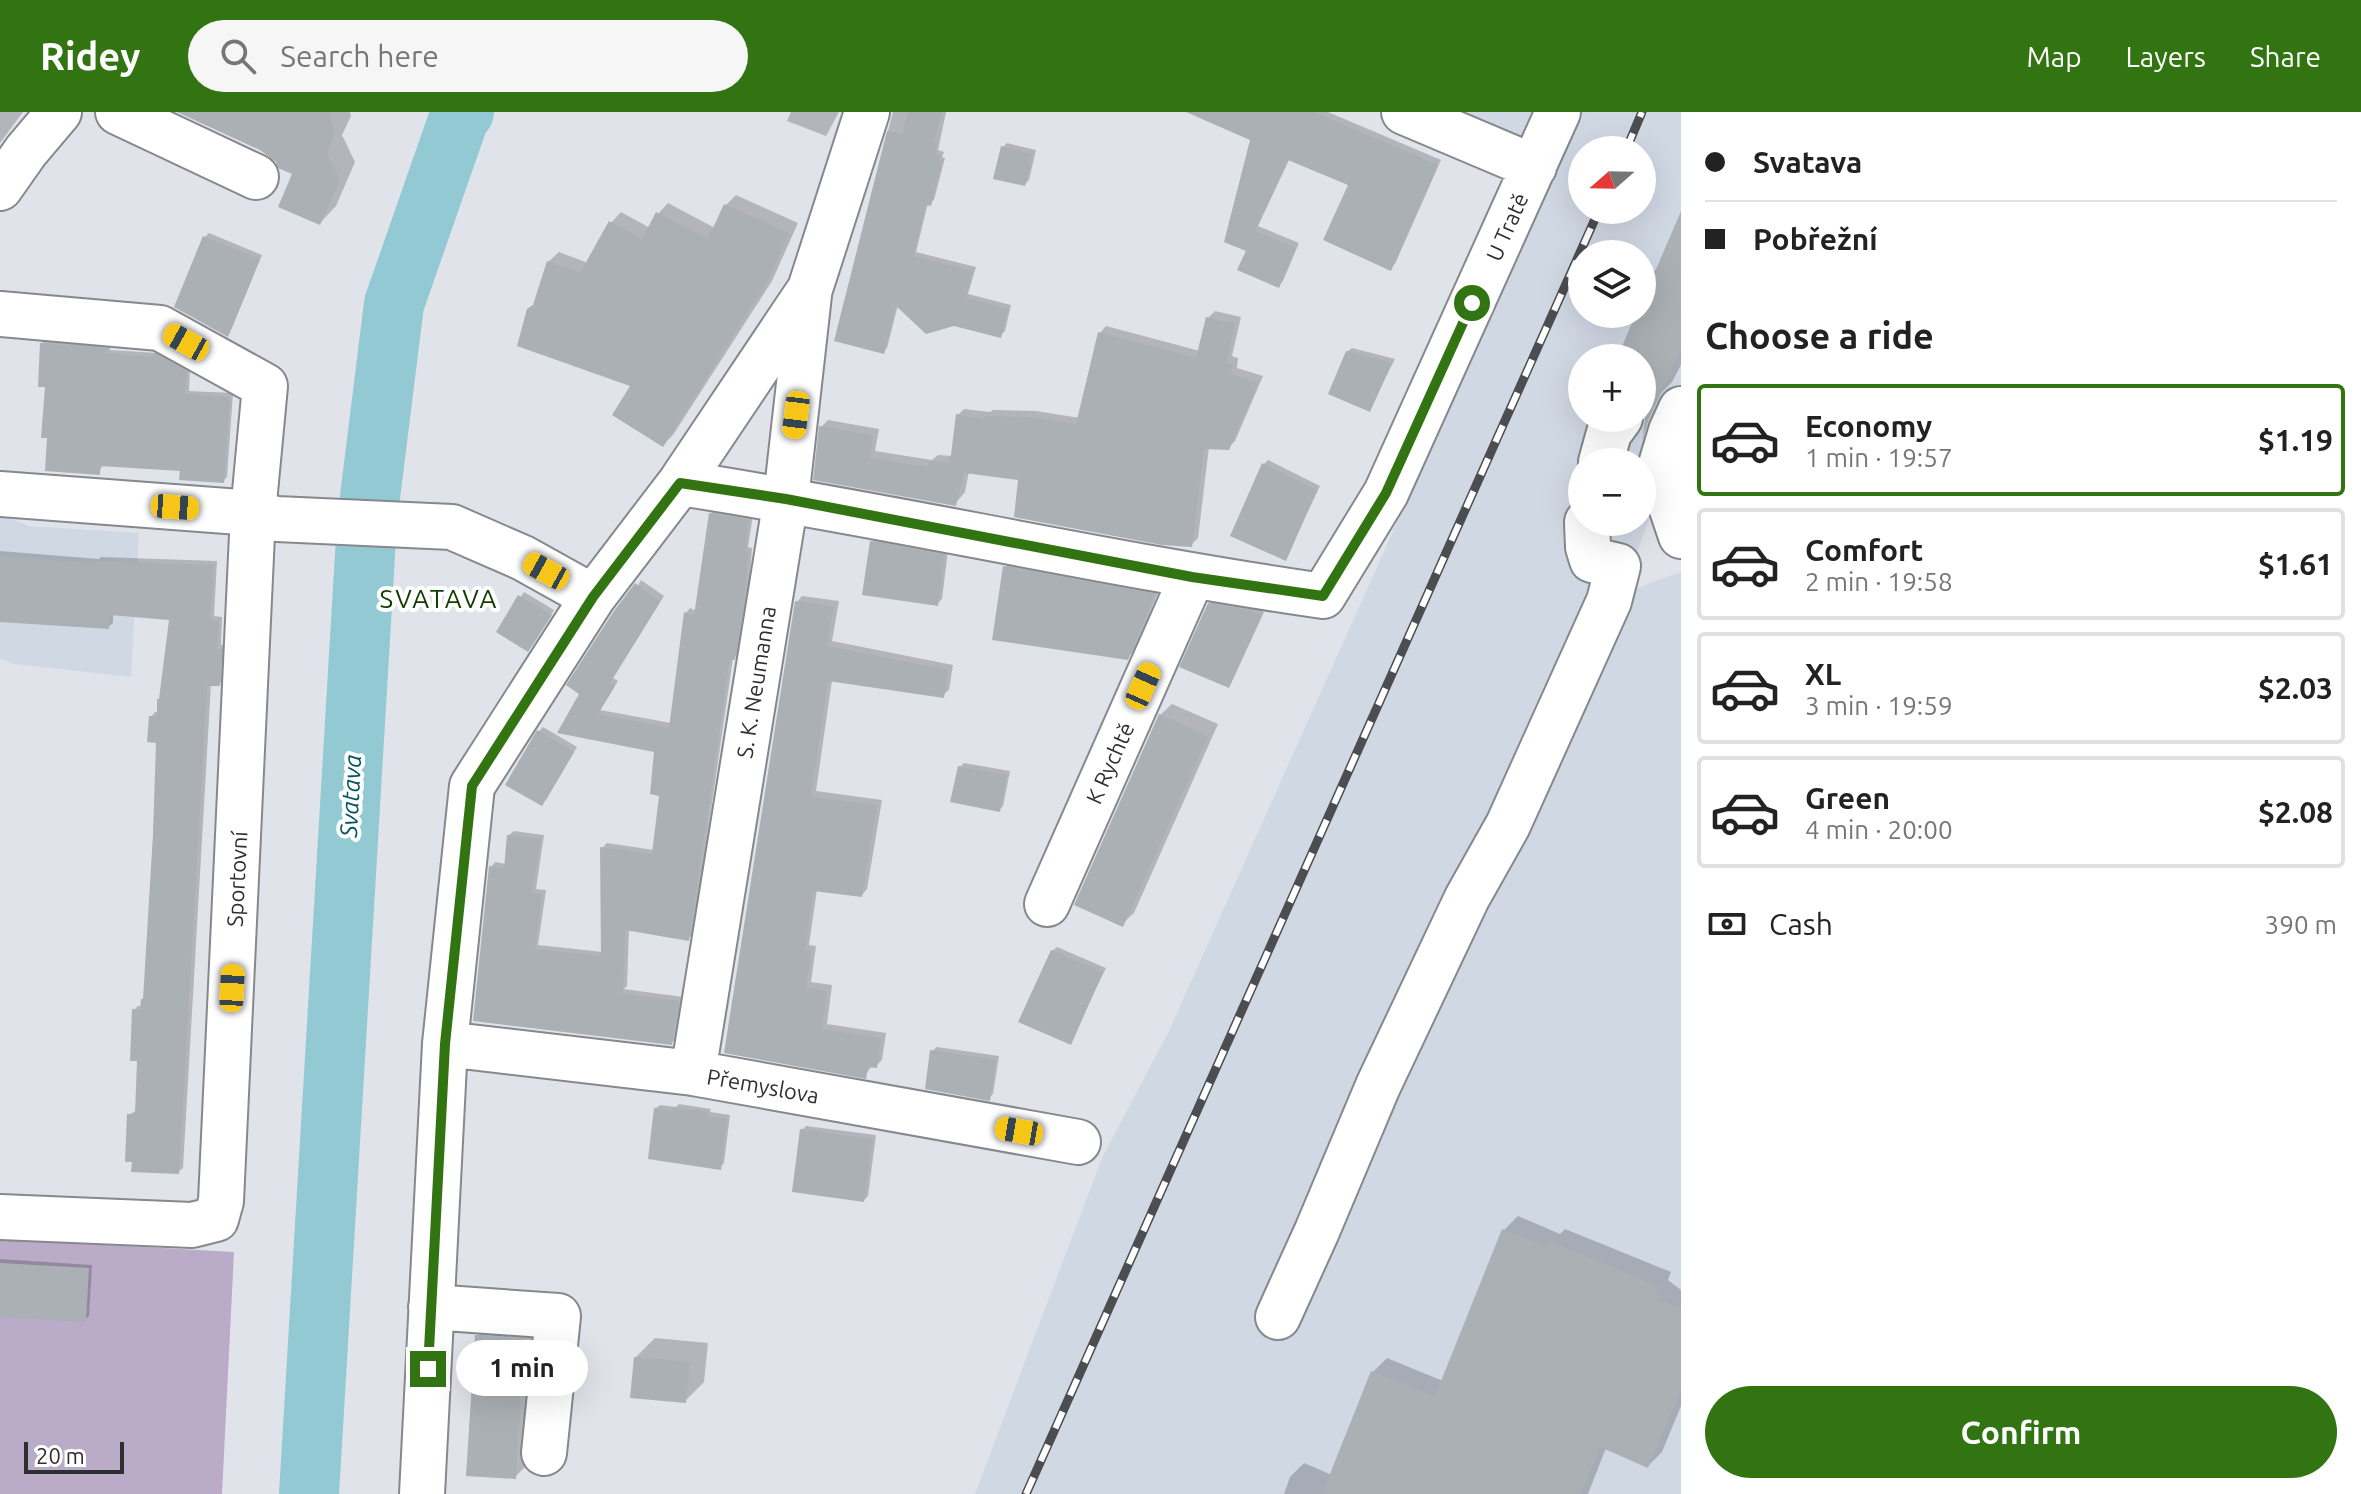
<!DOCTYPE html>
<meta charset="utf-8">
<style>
body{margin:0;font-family:Ubuntu,sans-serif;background:#f6f6f6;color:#222;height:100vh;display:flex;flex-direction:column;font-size:30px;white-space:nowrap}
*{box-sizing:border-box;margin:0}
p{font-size:26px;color:#767676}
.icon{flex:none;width:44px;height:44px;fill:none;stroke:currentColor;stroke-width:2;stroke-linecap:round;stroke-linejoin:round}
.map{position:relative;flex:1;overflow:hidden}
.details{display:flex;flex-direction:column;background:#fff;width:680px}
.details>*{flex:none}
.top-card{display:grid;align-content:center;height:176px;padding:0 24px;background:#fff}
.needle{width:52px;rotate:250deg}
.fabs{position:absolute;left:1568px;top:24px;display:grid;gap:16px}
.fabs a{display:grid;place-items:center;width:88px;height:88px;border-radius:50%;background:#fff;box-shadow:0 8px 32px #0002;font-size:40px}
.scale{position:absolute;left:24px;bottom:20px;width:100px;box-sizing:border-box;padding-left:8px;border:4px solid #2e2f31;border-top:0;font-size:22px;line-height:28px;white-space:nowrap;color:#2e2f31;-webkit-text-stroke:6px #fff;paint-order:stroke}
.end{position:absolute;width:36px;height:36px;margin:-18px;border:10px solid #327412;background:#fff;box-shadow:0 0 0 4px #fff}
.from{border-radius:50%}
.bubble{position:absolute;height:56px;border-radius:28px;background:#fff;box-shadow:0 8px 32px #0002;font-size:26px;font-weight:700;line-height:56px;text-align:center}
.car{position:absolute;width:24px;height:48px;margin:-24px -12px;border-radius:10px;box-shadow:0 0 6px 2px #0007;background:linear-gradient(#f5c518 24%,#345 0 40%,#f5c518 0 76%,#345 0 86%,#f5c518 0)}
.top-card b{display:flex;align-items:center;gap:28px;height:76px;font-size:30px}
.top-card b+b{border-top:2px solid #e0e0e0}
.top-card i{width:20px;height:20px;background:#222}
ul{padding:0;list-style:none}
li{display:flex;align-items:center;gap:24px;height:112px;margin:0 16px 12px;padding:0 8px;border:4px solid #e0e0e0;border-radius:8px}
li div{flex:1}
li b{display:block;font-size:30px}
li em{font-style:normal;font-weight:700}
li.selected{border-color:#327412}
li>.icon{width:72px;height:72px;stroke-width:1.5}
h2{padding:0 24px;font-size:36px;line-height:96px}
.pay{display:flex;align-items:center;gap:20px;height:88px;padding:0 24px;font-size:30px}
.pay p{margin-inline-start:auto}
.primary-button{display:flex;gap:16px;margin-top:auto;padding:16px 24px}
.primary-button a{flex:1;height:92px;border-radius:48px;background:#327412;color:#fff;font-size:32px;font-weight:700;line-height:92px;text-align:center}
header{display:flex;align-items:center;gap:48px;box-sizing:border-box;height:112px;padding:0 40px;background:#327412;color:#fff}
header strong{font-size:38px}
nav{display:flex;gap:44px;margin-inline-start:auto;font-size:28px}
.search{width:560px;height:72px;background:#f6f6f6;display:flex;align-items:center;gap:20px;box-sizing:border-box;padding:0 28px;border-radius:44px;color:#767676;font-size:30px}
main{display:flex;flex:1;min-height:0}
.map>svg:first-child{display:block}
</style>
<header>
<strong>Ridey</strong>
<div class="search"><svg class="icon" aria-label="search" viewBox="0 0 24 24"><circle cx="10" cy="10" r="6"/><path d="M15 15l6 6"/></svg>Search here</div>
<nav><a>Map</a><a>Layers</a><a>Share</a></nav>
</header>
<main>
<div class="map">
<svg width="1681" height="1382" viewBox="0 0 1681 1382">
<rect width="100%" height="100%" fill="#e0e3e9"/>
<path fill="#d0d8e4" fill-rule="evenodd" d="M1449 0H1534L1520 31Z
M1581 0H1681V321L1620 486 1647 472 1681 460V1382H975L1102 1046 1168 921ZM1582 38H1642V98H1582ZM1582 142H1642V202H1582ZM1582 246H1642V306H1582ZM1582 350H1642V410H1582Z
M0 402 28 414 139 421 131 565 14 552 0 547Z"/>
<path fill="#baabc8" d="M0 1127 234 1140 222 1382H0Z"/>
<path fill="#0003" d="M0 0H23L0 31Z
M188 0H350L351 4 342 23 355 50 336 94 320 111 295 61 261 37Z
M791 0H839L826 24 787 9Z
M893 0H946L938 38 944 40 942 45 945 46 934 88 928 91 916 140 976 155 968 182 1011 193 1005 219 1001 223 898 193 887 236 883 240 882 42Z
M1191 0H1328L1441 48 1395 152 1390 156 1351 72 1290 46 1258 114 1299 131 1283 169 1279 173 1252 131V27Z
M1007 31 1036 38 1029 68 1025 72 1003 35Z
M736 83 798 111 772 169 673 323 663 333 633 273 535 192 548 150 559 140 588 151 611 111 621 100 650 116 658 102 668 91 715 116 726 93Z
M1681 109V253L1672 270 1658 284 1642 277V246H1618L1636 202H1642V187L1652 161 1659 155Z
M209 121 262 143 231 218 227 222 205 125Z
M1215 199 1241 205 1232 244 1238 246 1237 256 1263 264 1235 329 1228 336 1209 335 1198 426 1191 433 1020 367 969 359 965 380 955 392 816 366 821 315 828 308 879 317 875 339 932 348 938 343 953 344 958 303 964 297 990 300 993 298 1036 299 1080 306 1100 221 1106 214 1200 239 1208 206Z
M46 227 110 233V238L157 241 160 238 190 255 189 279 233 281 227 365 223 369 182 357 103 352 99 361 47 273 42 231Z
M1352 236 1395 247 1369 298 1347 240Z
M1268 348 1320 374 1286 446 1264 352Z
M715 397 753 403 748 435 752 436 749 477 738 542 733 546 693 822 688 827 629 817 627 874 624 877 683 885 676 927 671 931 475 907 491 755 495 750 506 752 509 723 514 719 544 723 536 777 546 778 538 833 603 840 602 736 607 731 654 738 661 682 657 638 560 620 641 468 664 484 613 566 618 569 600 598 671 611 686 501 690 496 697 499 711 402Z
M876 426 948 439 942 487 937 492 872 430Z
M0 439 99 447 101 445 217 449 214 504 222 505 221 533H225L224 568 219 572H211L183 1056 178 1060 129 1003 137 998 139 947 134 898 138 894H142L145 885 158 629 151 605 155 600H159L172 506 113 501V511L108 515 0 508Z
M1012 448 1160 476 1134 539 1127 546 1005 455Z
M524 480 554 498 532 534 498 519Z
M802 484 839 489 832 529 953 553 949 578 943 583 832 568 816 679 882 688 867 777 862 783 817 777 809 833 816 834 811 870 832 873 827 912 886 921 882 948 876 954 872 953 865 964 726 940 797 490Z
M1214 488 1252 494 1264 500 1229 574 1209 492Z
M1172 592 1218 612 1134 801 1122 812 1160 603Z
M543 615 577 635 546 688 539 619Z
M964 651 1010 659 1003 694 999 698 960 655Z
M1057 835 1106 856 1070 931 1052 839Z
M937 935 999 944 993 982 989 986 932 939Z
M679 992 711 997 710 1000 730 1003 724 1051 720 1056 655 997 660 993 676 995Z
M806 1014 876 1023 868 1084 864 1088 802 1018Z
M1518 1104 1560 1122 1565 1117 1671 1160 1668 1168 1681 1178V1294L1662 1340 1648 1354 1606 1336 1588 1382H1284L1290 1365 1304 1351 1332 1363 1373 1260 1387 1246 1443 1269 1504 1118Z
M0 1147 92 1153 89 1204 85 1208 0 1203Z
M496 1205 542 1208 534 1346 515 1365 477 1224Z
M655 1226 708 1231 704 1270 685 1289 636 1245Z"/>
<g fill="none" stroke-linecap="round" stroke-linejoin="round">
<path stroke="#93c9d3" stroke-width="60" d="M309 1382 367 409 394 192 460 3 464 0"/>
</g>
<path fill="#aab0b4" d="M177 0H329L335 22 327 41 340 68 320 113 278 95 292 62 278 56 276 50 260 38Z
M908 0H942L934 30 937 31 935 42 941 44 939 49 942 50 931 94 926 93 913 144 973 159 966 186 1008 197 1001 226 954 214 926 222 896 194 884 242 834 229 887 19 902 22Z
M1186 0H1314L1438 53 1391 159 1323 128 1348 73 1288 48 1255 119 1296 136 1279 176 1237 158 1251 128 1246 139 1224 130 1250 28Z
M1001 34 1033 42 1025 74 993 67Z
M724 92 789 121 762 182 760 181 663 335 612 303 630 274 517 234 527 197 533 193 547 149 580 161 609 109 642 127 656 100 708 127Z
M1681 99V238L1648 309 1642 329 1645 308 1642 295V246H1617L1636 202H1642V180L1651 160 1654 162Z
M203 124 260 147 228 225 174 195Z
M1206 205 1235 212 1226 251 1233 253 1231 262 1258 271 1229 338 1204 337 1192 435 1162 433 1014 405 1018 368 964 361 956 394 813 368 819 314 873 323 870 346 928 355 929 349 950 351 956 302 984 307V304L1028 305 1076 312 1098 220 1196 246Z
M40 231 107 236 106 241 153 245 154 241 187 259 185 282 230 285 224 371 179 368 180 359 100 354V363L45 359 47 326H41L45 275H38Z
M1346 239 1392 251 1370 300 1328 282Z
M1262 351 1317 378 1286 449 1230 424Z
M709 401 749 408 745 439 748 440 745 483 735 548H731L729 554 689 829 625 818 623 881H618L679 889 672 933 473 909 489 754 504 756 507 723 541 727 532 781 542 782 535 837 601 844 600 735 652 742 659 684 650 682 654 640 557 621 579 582 566 573 614 499 635 471 660 490 610 571 615 574 598 602 669 616 684 500 694 504Z
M870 429 945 443 938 494 862 483Z
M0 444 95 451V449L214 453 210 508 219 509 217 537H222L220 574H207L179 1062 131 1060 132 1050H125L127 1002H135L136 976 137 949H130L132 897 140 898 141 887H143L153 723 156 631 147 630 149 604H157V587H159L169 508 110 503 109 517 0 510Z
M1003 454 1155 482 1128 548 992 528Z
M518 483 552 503 528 540 496 520Z
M795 489 834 495 827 534 948 558 944 586 828 569 811 685 877 693 862 785 813 779 805 838 811 839 806 876 827 879 822 917 881 926 877 956 868 955 866 967 724 941Z
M1208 491 1247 498 1262 504 1229 576 1179 555Z
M1159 602 1208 624 1123 815 1074 793Z
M537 618 574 640 542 694 505 673Z
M958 654 1007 663 1000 700 950 690Z
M1051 838 1103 860 1071 933 1018 910Z
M930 938 996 948 990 989 925 977Z
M673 995 708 1000 707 1004 727 1007 721 1058 648 1047 654 996 672 999Z
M800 1017 873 1027 864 1090 792 1080Z
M1502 1117 1547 1135 1549 1129 1658 1174 1655 1182 1661 1184 1660 1188 1681 1197V1278L1648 1356 1600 1335 1581 1382H1322L1371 1259 1435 1284Z
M0 1151 89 1156 86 1210 0 1205Z
M475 1223 524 1227 516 1367 466 1364Z
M634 1245 690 1250 686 1291 630 1286Z"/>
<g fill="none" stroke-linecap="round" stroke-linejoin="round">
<g stroke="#85888d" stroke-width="48">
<path id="minor" d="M118 0 256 65
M1404 0 1534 55
M0 76 26 39 59 0
M0 202 160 216 265 274 253 401 221 1089 216 1107 192 1113 0 1105
M1681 297 1671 319 1659 359 1681 424
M1601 350 1609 321 1620 306
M680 371C895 404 1107 453 1323 484L1386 381 1558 0
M0 382 253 401 277 407 452 415 523 446 593 485
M1587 410 1588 435 1592 448 1618 454
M1047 792 1192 465
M445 932 693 961 1078 1030
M693 961 786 387 809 183
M431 1195 558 1204 544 1341
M1278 1205 1317 1119 1378 974 1467 786 1508 713 1609 489 1618 454
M422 1382 445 932 472 674 593 485 680 371 810 177 867 0"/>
</g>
<use href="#minor" stroke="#fff" stroke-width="44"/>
<g stroke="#4c4d50" stroke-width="9">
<path id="rail" d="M1626 38 1642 0
M1026 1382 1599 98"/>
</g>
<use href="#rail" stroke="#fff" stroke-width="6" stroke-dasharray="18" stroke-linecap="butt"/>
</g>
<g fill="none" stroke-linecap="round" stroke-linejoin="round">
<path stroke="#327412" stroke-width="10" d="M428 1257 445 932 472 674 593 485 680 371 786 387 1192 465 1323 484 1386 381 1472 191"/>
</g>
<g text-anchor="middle" stroke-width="8" stroke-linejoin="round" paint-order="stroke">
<g font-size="22" fill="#2e2f31" stroke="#fff">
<text transform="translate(1507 115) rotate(-66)" y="8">U Tratě</text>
<text transform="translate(756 570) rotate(-81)" y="8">S. K. Neumanna</text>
<text transform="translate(1110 651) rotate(-66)" y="8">K Rychtě</text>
<text transform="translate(237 767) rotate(-87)" y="8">Sportovní</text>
<text transform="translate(763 974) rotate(10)" y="8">Přemyslova</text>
</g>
<g font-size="24" font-style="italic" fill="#02545f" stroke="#fff">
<text transform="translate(351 684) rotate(-87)" y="8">Svatava</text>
</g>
<g font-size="26" letter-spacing="2" fill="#133d00" stroke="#fff">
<text x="439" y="496">SVATAVA</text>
</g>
</g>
</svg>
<div class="fabs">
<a><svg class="needle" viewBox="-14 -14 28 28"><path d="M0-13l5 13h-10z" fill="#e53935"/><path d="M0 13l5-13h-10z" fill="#767676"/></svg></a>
<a><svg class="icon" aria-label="layers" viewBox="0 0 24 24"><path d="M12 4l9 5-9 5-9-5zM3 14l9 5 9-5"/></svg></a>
<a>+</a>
<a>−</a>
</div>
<div class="scale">20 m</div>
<i class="end from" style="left:1472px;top:191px"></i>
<i class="end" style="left:428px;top:1257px"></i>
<div class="bubble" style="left:456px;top:1228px;width:132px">1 min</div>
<i class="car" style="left:186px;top:230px;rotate:299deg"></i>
<i class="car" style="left:796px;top:303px;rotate:187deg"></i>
<i class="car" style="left:175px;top:395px;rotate:94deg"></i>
<i class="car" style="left:546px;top:459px;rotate:299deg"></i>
<i class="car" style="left:1143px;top:574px;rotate:24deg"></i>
<i class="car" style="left:232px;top:876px;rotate:3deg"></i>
<i class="car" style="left:1019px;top:1019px;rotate:280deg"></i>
</div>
<section class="details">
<div class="top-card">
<b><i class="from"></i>Svatava</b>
<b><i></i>Pobřežní</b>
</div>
<h2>Choose a ride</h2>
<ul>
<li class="selected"><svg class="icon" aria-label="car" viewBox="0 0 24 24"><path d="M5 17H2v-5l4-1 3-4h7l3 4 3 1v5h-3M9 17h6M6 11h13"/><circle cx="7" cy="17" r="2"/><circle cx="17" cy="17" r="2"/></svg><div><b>Economy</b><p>1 min · 19:57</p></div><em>$1.19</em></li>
<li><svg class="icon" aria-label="car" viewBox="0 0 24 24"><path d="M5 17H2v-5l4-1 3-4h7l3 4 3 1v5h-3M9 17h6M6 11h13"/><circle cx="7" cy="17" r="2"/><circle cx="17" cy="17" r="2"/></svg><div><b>Comfort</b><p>2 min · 19:58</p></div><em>$1.61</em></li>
<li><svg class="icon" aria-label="car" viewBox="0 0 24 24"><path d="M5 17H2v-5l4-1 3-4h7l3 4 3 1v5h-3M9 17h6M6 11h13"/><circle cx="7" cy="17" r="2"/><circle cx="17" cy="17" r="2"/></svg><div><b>XL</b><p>3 min · 19:59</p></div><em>$2.03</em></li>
<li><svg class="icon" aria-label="car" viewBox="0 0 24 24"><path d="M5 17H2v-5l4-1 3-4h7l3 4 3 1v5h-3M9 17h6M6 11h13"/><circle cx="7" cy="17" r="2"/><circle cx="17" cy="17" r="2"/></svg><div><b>Green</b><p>4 min · 20:00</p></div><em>$2.08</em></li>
</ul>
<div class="pay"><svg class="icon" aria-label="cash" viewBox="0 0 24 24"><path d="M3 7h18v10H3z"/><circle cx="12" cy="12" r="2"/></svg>Cash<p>390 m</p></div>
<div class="primary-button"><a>Confirm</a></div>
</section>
</main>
